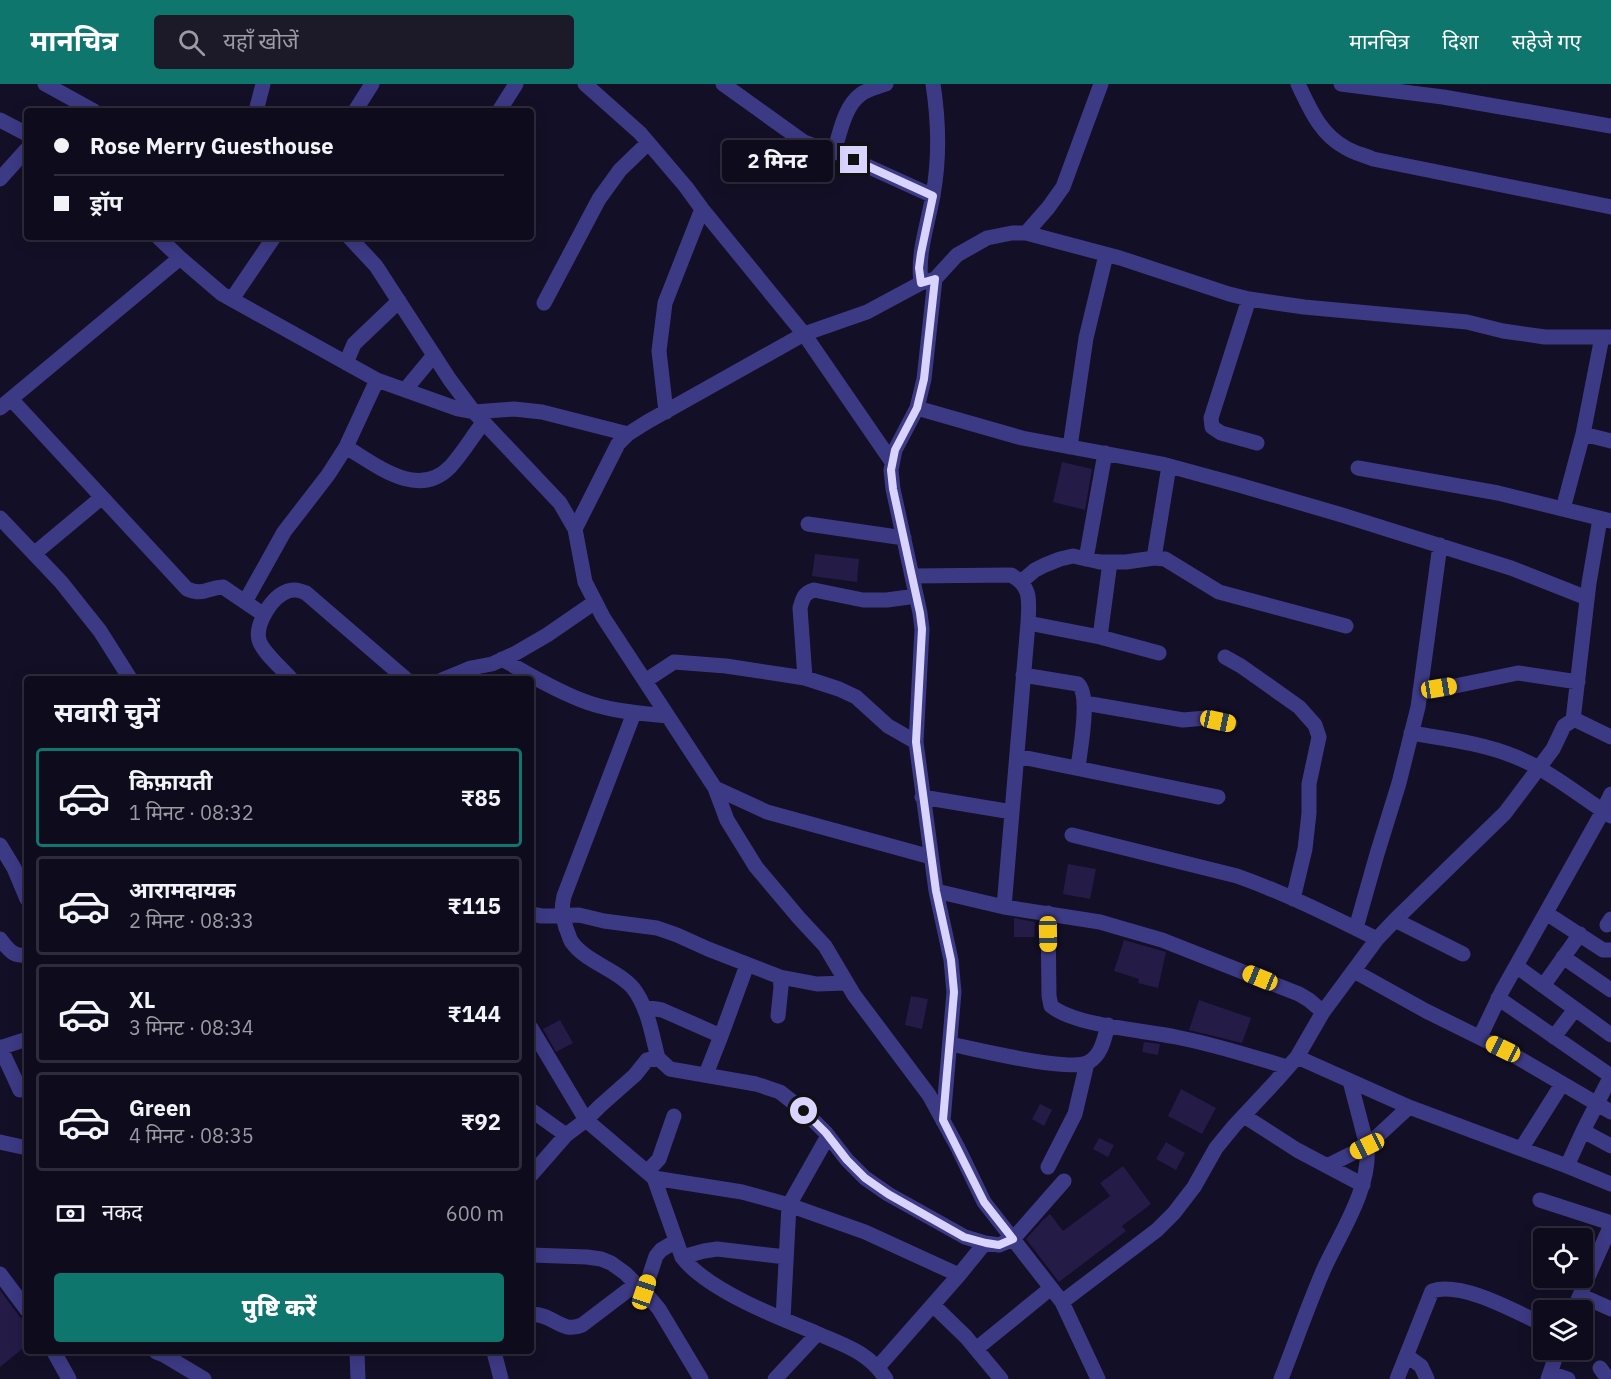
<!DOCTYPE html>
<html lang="hi">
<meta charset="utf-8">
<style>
body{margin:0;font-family:"IBM Plex Sans","Noto Sans Devanagari",sans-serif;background:#1c1929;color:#f1f3f6;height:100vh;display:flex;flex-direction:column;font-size:22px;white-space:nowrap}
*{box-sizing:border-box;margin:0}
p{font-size:20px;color:#9b9ba3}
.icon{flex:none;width:33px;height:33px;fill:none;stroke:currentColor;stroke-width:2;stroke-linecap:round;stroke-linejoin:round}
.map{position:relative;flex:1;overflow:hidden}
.sheet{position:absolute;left:24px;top:592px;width:510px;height:678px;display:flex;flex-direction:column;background:#0e0b1c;border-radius:6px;box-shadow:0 3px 15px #0003,0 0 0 2px #2e2b3b}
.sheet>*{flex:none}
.banner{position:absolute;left:24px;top:24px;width:510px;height:132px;border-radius:6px;box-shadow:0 3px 15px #0003,0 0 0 2px #2e2b3b;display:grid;align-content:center;height:132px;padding:0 30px;background:#0e0b1c}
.buttons{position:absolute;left:1533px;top:1144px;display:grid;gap:12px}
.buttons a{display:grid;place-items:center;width:60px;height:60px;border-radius:6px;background:#0e0b1c;box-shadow:0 3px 15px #0003,0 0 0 2px #2e2b3b;font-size:30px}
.end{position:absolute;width:27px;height:27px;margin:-14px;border:8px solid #d9d4ff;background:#111;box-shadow:0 0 0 3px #111}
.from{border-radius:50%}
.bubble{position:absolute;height:42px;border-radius:6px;background:#0e0b1c;box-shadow:0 3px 15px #0003,0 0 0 2px #2e2b3b;font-size:20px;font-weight:800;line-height:42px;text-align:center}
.car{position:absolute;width:18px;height:36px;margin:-18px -9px;border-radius:8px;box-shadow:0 0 4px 2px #0007;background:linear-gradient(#f5c518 24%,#345 0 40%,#f5c518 0 76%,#345 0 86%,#f5c518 0)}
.banner b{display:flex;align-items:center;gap:21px;height:57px;font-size:22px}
.banner b+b{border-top:2px solid #2e2b3b}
.banner i{width:15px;height:15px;background:#f1f3f6}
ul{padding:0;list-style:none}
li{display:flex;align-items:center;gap:18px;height:99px;margin:0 12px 9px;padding:0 18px;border:3px solid #2e2b3b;border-radius:6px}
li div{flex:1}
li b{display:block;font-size:22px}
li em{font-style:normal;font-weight:800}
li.selected{border-color:#0f766e}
li>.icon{width:54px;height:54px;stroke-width:1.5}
h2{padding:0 30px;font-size:27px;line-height:72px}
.pay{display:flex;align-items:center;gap:15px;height:66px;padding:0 30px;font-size:22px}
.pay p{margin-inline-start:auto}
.button{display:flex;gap:12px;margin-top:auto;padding:12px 30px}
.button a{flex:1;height:69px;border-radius:6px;background:#0f766e;color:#fff;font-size:24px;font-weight:800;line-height:69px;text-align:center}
header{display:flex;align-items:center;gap:36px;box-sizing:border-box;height:84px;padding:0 30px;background:#0f766e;color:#fff}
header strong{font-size:28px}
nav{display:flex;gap:33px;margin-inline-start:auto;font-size:21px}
.search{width:420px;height:54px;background:#1c1929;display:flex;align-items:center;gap:15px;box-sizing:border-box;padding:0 21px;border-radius:6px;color:#9b9ba3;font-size:22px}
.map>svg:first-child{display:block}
</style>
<header>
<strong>मानचित्र</strong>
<div class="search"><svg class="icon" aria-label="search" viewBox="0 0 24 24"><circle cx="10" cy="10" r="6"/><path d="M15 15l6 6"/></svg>यहाँ खोजें</div>
<nav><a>मानचित्र</a><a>दिशा</a><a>सहेजे गए</a></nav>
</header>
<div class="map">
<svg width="1611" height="1295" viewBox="0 0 1611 1295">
<rect width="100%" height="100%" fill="#130f26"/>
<path fill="#241b47" d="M1062 378 1092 385 1085 426 1053 418Z
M815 470 859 475 857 498 812 492Z
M1068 780 1096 785 1090 815 1063 810Z
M1014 834 1035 838 1034 853H1014Z
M1124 856 1166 868 1158 904 1138 899 1139 895 1114 887Z
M911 912 928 915 922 945 905 941Z
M1199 916 1251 934 1242 959 1189 946Z
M560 936 573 959 556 968 543 945Z
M1144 958 1160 960 1158 971 1142 968Z
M1181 1005 1216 1024 1202 1050 1168 1032Z
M1040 1020 1052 1026 1044 1042 1032 1035Z
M1099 1054 1114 1061 1108 1073 1093 1065Z
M1166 1058 1185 1069 1176 1086 1156 1075Z
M1123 1082 1151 1120 1122 1142 1126 1147 1059 1198 1026 1155 1043 1136 1050 1130 1063 1147 1110 1112 1100 1099Z
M0 1206 19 1232 27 1238V1261L0 1283Z"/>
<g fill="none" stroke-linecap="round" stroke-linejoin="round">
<path stroke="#3d3a85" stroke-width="15" d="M45 0 94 27
M585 0 640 49 686 103 702 125 804 250 892 378
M723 0 804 58 818 63 834 67 933 112
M1298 0C1310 25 1320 50 1346 64 1354 69 1364 71 1373 75L1611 123
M1341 0 1443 13 1611 42
M256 27 263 0
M355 27 372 0
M499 27 516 0
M0 36 27 50
M834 67C840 50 844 23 860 11 867 5 877 3 886 0
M0 95 27 65
M1026 149 1048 124 1063 103 1101 0
M158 153 180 174 222 210 377 296 458 325 474 328 514 325 542 328 628 350
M349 153 376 182 450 296 474 328 560 419 575 445 585 498 603 533 715 704 727 736 756 783 799 834 825 862 854 911 929 1011 958 1064 984 1118 1062 1218 1098 1295
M935 195 924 295 917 324 895 366 891 386 893 405 920 529 922 545 916 658 936 807 951 876 954 908 943 1037
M921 199C917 169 928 140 933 111 940 73 939 39 933 0
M232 215 274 153
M1249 215 1211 334 1212 343 1221 349 1257 359
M544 219 599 115 620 86 648 59
M346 279 354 260 399 217
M405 306 434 271
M11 315 187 505C204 512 206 504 223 503L264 531
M0 324 180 174
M917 324 1022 354 1162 380 1239 401 1342 431 1511 484 1587 514
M666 328 659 267 665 219 702 125
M1583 350 1611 357
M346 363C376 381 418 416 450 383 462 370 472 353 483 339
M1070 363 1086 254 1106 171
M1358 384 1498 409 1611 437
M1563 425 1583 350 1602 253
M0 434 61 498 100 547 131 596
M808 440 904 454
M575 445 618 360 628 350 647 338 804 250 867 228 921 199 935 195 957 171 987 154 1012 149H1026L1120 174 1229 210 1249 215 1304 223 1467 238 1503 247 1545 253H1611
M35 469 101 414
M1154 474 1169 382
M1086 475 1105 369
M912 492 1011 491C1032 502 1029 517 1028 539L1004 823
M1022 497 1035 486 1045 481 1060 475 1073 472 1100 478H1126L1154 474 1165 475 1219 508 1346 542
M245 518 284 448 328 391 346 363 377 296
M1028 539 1100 553 1159 569
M1100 553 1110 478
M1225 573 1241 582 1299 623 1315 641 1319 653 1309 700V729L1305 765 1293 815
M502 575C528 590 553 605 581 616 608 627 638 629 667 632
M1023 591 1078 600C1091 612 1080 665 1078 684
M805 594 800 524C803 514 804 509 814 506L863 516H887L916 512
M292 596C284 586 262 568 259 556 255 540 272 512 288 507 295 505 299 506 306 509L407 596
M442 596 471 584 492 580 516 569 547 551 595 518
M645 597 674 578 726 582 805 594 839 605 856 613 888 642 916 658
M1420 606 1455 602 1518 589 1578 598
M1085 619 1183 636 1206 634 1230 639
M634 629 564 812C561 826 562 830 566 844 568 848 569 853 571 857 585 878 617 885 633 904 648 923 652 951 658 974
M1573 636 1589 499 1600 435
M1411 649C1446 655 1482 659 1516 673 1550 687 1580 712 1611 732
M1017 672 1218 713
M715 704 767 728 931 773
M922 713 1012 728
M1072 751 1237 792C1285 809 1331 832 1377 855
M0 761 14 784 27 815
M936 807 1004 823 1100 838 1117 843 1162 856 1299 910 1309 916 1323 928
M1048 829 1049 912 1051 922C1076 942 1143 946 1176 953 1213 960 1250 972 1287 983
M1546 829 1603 866H1611
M531 830 542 832 579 831 604 837 657 844 677 851 708 865 780 893 781 903 778 932
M1395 836 1463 870
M1607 841 1611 835
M1356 844 1377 770 1399 699 1418 623 1440 461
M0 855C8 865 13 873 27 871
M1563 873 1611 906
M1516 882 1611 951
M1354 887 1426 927 1503 965 1611 1028
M780 893 817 900 846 899
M1543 902 1580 850
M1498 914 1611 992
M644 923 662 926 721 952
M531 944 586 1036 654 1094 682 1173C706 1205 776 1233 814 1248 843 1261 868 1267 886 1295
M1480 953 1502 907 1603 727 1611 710
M1554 953 1575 925
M950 960C975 965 1070 989 1089 978 1102 970 1104 955 1108 941
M0 963 20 1006
M0 964 27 955
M1297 973 1409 1023 1567 1082 1611 1100
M706 990 721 952 747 881
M531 1026 566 1051
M1244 1032 1297 1066 1363 1101
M1583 1047 1611 1062
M0 1058 27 1064
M1521 1065 1562 1000
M1327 1082 1367 1062 1409 1023
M1567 1082 1583 1047 1611 992
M1048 1083 1075 1030 1087 979
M647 1088 659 1075 674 1032
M531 1091 566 1051 586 1036 600 1022 635 991 647 976 658 974 670 985 756 1000 780 1008 804 1027 826 1049 847 1076 865 1094 888 1110 965 1153 985 1159 999 1161 1013 1155 1064 1097
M654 1094 742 1108 789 1121 865 1148 959 1191
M1540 1116 1611 1139
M531 1171 587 1173 601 1175 611 1179 625 1189 648 1212 659 1225 701 1295
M682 1173 704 1167 717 1165 786 1173
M0 1190 27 1226
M644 1208 656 1172 661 1166 676 1157
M1580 1211 1611 1225
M1062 1218 1157 1146 1174 1129 1194 1103 1216 1064 1234 1042 1276 997 1297 973 1323 928 1377 855 1395 836 1505 729 1553 665 1564 642 1573 636 1578 637 1611 653
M933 1221 966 1253 1001 1295
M1573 1227 1611 1141
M531 1230C554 1230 561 1250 582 1241L636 1200
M783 1235 789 1121 828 1052
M976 1265 1051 1204
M54 1268 69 1295
M156 1268 164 1271 204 1295
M357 1268 358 1295
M494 1268 501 1295
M1407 1272 1421 1282 1427 1295
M878 1283 959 1191 985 1159
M1600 1284 1608 1295
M1550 1289 1568 1295
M775 1295 817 1250
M1281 1295C1295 1259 1308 1222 1323 1187 1340 1149 1371 1105 1367 1062L1350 997
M1397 1295 1432 1207C1462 1197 1516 1228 1544 1241
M1548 1295 1558 1266"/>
</g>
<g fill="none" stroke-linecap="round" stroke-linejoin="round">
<path stroke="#d9d4ff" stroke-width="8" d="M804 1027 826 1049 847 1076 865 1094 888 1110 964 1153 986 1159 999 1161 1013 1155 984 1118 943 1036 954 908 951 876 936 807 916 658 922 545 920 529 893 405 891 386 895 366 917 324 924 295 935 195 921 199 919 184 921 169 933 112 854 76"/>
</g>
</svg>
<div class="buttons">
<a><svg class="icon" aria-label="locate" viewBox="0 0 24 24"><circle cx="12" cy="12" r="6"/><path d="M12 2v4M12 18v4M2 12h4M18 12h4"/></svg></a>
<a><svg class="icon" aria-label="layers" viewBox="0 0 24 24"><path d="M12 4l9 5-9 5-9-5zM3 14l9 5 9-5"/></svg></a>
</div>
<i class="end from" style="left:804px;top:1027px"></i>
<i class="end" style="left:854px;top:76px"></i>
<div class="bubble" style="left:722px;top:56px;width:111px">2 मिनट</div>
<i class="car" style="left:1439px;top:604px;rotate:81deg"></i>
<i class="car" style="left:1218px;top:637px;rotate:102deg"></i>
<i class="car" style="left:1048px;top:850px;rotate:179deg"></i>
<i class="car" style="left:1260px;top:894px;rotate:292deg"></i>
<i class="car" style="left:1503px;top:965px;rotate:296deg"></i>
<i class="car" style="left:1367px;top:1062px;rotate:244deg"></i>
<i class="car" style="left:644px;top:1208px;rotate:19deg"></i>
<div class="banner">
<b><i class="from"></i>Rose Merry Guesthouse</b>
<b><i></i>ड्रॉप</b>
</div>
<section class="sheet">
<h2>सवारी चुनें</h2>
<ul>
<li class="selected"><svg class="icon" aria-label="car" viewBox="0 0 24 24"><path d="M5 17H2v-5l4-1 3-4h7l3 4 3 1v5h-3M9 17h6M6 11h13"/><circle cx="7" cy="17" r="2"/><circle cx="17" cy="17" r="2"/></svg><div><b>किफ़ायती</b><p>1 मिनट · 08:32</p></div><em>₹85</em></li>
<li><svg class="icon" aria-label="car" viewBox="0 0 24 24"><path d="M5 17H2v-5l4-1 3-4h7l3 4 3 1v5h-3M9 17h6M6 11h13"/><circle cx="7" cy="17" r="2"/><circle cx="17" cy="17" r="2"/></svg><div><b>आरामदायक</b><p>2 मिनट · 08:33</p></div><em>₹115</em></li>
<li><svg class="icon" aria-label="car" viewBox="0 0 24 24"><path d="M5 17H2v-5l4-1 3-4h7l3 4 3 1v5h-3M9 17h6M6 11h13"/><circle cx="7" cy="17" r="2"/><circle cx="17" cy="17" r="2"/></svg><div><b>XL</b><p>3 मिनट · 08:34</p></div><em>₹144</em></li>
<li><svg class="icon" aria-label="car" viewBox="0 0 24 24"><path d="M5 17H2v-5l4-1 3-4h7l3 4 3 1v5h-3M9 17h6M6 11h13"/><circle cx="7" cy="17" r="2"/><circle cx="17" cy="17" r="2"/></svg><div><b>Green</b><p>4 मिनट · 08:35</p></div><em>₹92</em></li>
</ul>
<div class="pay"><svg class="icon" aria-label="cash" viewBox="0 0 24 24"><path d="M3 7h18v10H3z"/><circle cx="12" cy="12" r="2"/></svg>नकद<p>600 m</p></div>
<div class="button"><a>पुष्टि करें</a></div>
</section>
</div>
